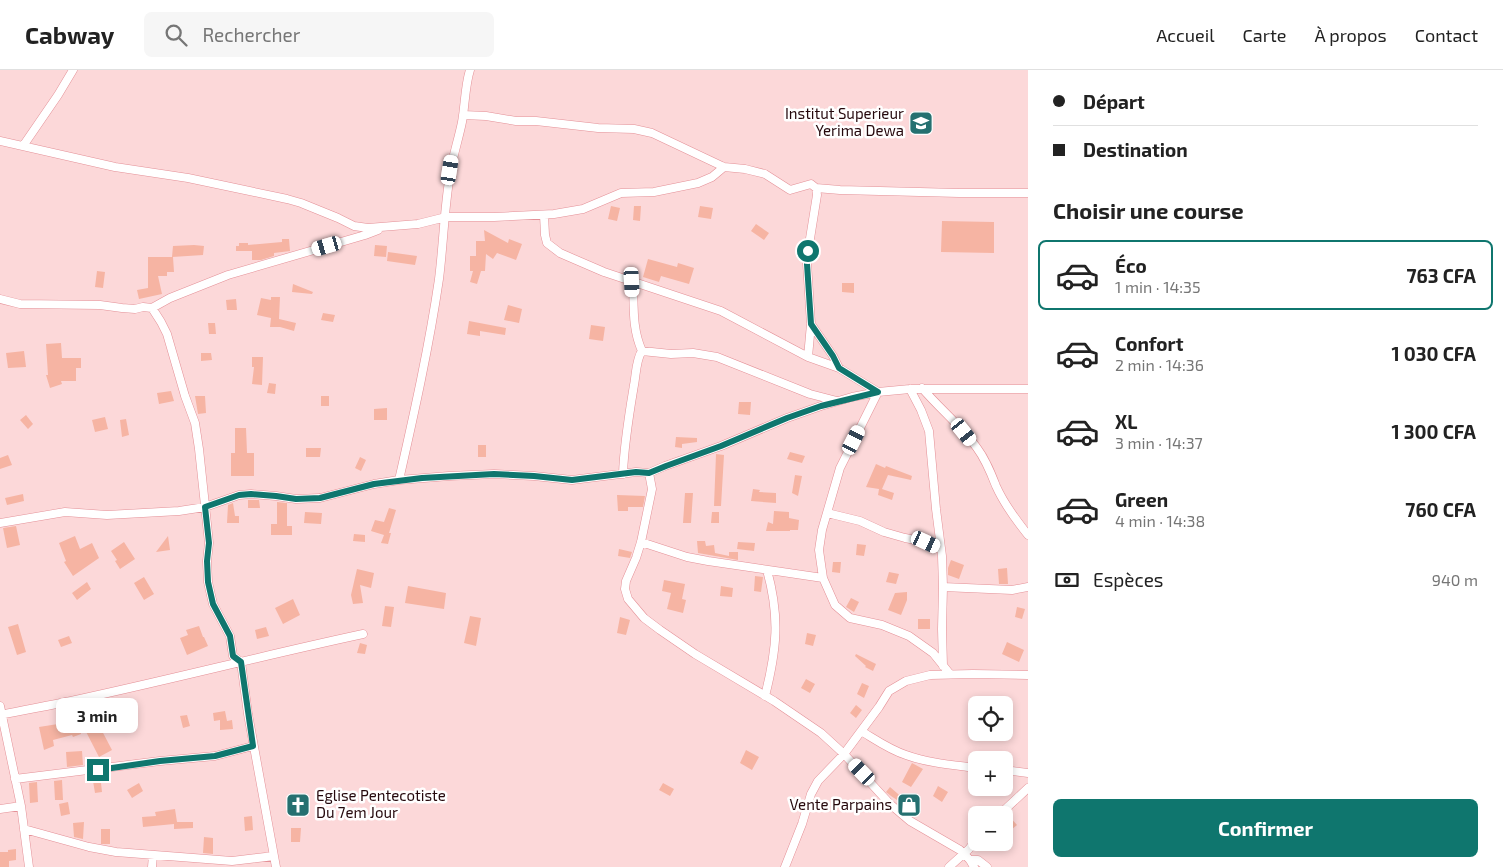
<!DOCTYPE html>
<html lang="fr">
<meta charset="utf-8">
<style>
body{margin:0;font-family:"Exo 2",sans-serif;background:#f6f6f6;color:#222;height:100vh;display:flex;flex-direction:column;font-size:19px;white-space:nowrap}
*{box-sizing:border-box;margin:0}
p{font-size:16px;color:#767676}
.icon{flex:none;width:28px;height:28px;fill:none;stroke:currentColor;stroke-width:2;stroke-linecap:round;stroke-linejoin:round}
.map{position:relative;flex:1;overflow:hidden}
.details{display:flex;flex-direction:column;background:#fff;width:475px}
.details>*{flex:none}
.guide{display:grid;align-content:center;height:110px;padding:0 25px;background:#fff}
.tools{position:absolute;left:968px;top:626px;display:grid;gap:10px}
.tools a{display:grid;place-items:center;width:45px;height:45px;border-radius:8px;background:#fff;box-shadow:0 2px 8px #0003;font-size:25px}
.end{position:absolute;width:22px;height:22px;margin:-11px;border:6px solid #0f766e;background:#fff;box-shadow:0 0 0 2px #fff}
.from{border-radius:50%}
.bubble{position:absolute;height:35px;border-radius:8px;background:#fff;box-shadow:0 2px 8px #0003;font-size:16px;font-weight:700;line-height:35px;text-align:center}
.car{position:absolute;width:15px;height:30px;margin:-15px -8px;border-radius:6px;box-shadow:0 0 4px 1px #0007;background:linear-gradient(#fff 24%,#345 0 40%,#fff 0 76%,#345 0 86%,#fff 0)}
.guide b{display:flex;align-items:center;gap:18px;height:48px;font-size:19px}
.guide b+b{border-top:1px solid #e0e0e0}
.guide i{width:12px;height:12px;background:#222}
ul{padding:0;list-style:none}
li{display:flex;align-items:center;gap:15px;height:70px;margin:0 10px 8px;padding:0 15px;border:2px solid transparent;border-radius:8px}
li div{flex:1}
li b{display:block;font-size:19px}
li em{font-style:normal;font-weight:700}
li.current{border-color:#0f766e}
li>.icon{width:45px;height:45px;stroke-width:1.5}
h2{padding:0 25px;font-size:22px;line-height:60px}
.pay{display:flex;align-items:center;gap:12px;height:55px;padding:0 25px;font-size:19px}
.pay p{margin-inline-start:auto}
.cta{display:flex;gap:10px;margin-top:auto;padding:10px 25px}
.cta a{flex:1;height:58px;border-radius:8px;background:#0f766e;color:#fff;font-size:20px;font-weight:700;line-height:58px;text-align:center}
header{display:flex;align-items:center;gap:30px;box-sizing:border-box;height:70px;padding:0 25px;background:#fff;border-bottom:1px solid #e0e0e0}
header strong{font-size:24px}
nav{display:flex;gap:28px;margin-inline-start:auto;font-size:18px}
.search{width:350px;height:45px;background:#f6f6f6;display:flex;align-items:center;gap:12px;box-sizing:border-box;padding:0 18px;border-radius:8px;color:#767676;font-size:19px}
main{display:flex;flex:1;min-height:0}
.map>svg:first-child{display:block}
</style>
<header>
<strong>Cabway</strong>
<div class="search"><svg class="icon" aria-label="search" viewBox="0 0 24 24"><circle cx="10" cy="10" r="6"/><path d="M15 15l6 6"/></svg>Rechercher</div>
<nav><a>Accueil</a><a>Carte</a><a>À propos</a><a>Contact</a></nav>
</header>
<main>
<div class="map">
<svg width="1028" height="797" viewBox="0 0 1028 797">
<rect width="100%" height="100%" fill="#fcd8d9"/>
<path fill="#f6b4a3" d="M611 136 620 138 617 151 608 149Z
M634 136H641L640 151 633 150Z
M700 136 713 138 711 149 698 147Z
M942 151 994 152V183L941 182Z
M756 154 769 163 764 170 751 161Z
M484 160 508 173 509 169 522 174 516 190 497 183 493 189 486 184 485 201H481L477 214 470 212 473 201H470V186H476V171H485Z
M282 169H289L290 181 274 183V186L261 190H252V181H236V176H239V173H248V175L282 172Z
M194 175 204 176 203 185 172 187 173 176Z
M375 175 387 176 386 187 374 186Z
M388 182 417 186 415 195 387 191Z
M148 187H173L174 202H167V206H158L162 224 139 229 137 220 148 218Z
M648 189 677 197 678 193 694 198 689 214 661 206 659 212 643 207Z
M97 201 105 202 103 218 95 217Z
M842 213H854V223L842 222Z
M293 214 313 222 312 224 292 222Z
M271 227H280L279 249 296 253 294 261 280 257H270L271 248 257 245 261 228 271 230Z
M236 229 237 240H227L226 230Z
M508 235 522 239 519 253 504 250Z
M323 243 335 245 333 252 321 250Z
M469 251 506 258 505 265 480 261V266L467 264Z
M208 253H215L216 264H209Z
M591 255 605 257 603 271 589 269Z
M61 273 62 288H81V298H76V311H61L62 314 50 318 46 305H48L46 274Z
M24 281 26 297 8 298 6 283Z
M201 283H211L212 290 201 291Z
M252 287H263L262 315 252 314 254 297H252Z
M269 313 276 314 275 324 267 323Z
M171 321 174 331 159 334 157 323Z
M195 326H205L206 343 198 344Z
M321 326H329V336H321Z
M739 332H751L750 345 738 344Z
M387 338V350H374V339Z
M26 345 33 354 28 359 20 350Z
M105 347 108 359 95 362 92 350Z
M126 349 129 365 122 367 120 350Z
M235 358H246L247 383H254V406H231V383H235Z
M676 367 697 368V372L682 374V378L675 377Z
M478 375H486V387H478Z
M306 378H321L320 387H306Z
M790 382 805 386 802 393 787 389Z
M716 384 724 385 721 436H714Z
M8 385 12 395 0 399V388Z
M360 387 366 390 361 401 355 398Z
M876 394 885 398 886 396 912 406 911 410 888 405 882 419 894 423 892 430 878 425 879 419 866 417Z
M795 405 802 406 798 426 792 423Z
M753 419 760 420 759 422 776 423V433L751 431Z
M685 423H693L691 453H683Z
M23 424 24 431 7 435 5 428Z
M617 425 645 426 643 437H628V441H618Z
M248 430H259L260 438H248Z
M277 432 287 433V456H292V465H271V454H277Z
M233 433 235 446H239V453H227L228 435Z
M389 438 396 440 389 463H391L388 474 381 473 384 465 371 461 375 450 384 452Z
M774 441 789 442V448L799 450 798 460H790V461H766L768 452 773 454Z
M305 442 322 443 321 454 304 453Z
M712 442H719V453H711Z
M16 456 20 475 7 478 3 458Z
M354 464 365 465V472L353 471Z
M75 466 80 479 92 473 99 488 73 506 64 492 66 491 59 473Z
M168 466 170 480 156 482Z
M697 471H705L706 476 714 475 715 483 729 486V482H738V490L698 483Z
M124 472 135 489 120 499 115 491 117 490 111 481Z
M738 472 755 473 754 481 737 479Z
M857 474 866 475 864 486 856 485Z
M619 479 632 482 630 488 618 486Z
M951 490 964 495 959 509 948 505V498Z
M833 492H841L840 503 832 502Z
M1007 498 1008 514H999L998 499Z
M357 499 374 503 371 518 360 515 363 533 353 534 351 525Z
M889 502 899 504 896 514 886 512Z
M755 506 763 507 761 522 754 521Z
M144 507 154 524 144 530 134 513Z
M664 510 685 514 682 529 686 530 683 543 667 539 671 523 662 521Z
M87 512 91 519 77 530 72 523Z
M408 516 446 523 444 539 405 533Z
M721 516 733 518 732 527 720 526Z
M907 522V530L901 545 888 540 895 523Z
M851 528 859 532 854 542 846 537Z
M293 529 300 545 283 554 275 538Z
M385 536 394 537 391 557 382 556Z
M1017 537 1025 539 1022 549 1015 547Z
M470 546 481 548 476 576 464 573Z
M620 547 630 550 626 565 617 563Z
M918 549H930V559H918Z
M18 554 26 582 17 585 8 557Z
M199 556 203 567H204L208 576 187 585 180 568 188 565 186 560Z
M266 557 269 566 257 569 255 560Z
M807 563 816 565 813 576 805 574Z
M69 566 72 573 61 577 58 570Z
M1007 572 1024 580 1019 592 1002 584Z
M360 573 367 575 365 584 357 583Z
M856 584 876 594 873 601 865 597 866 596 855 586Z
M806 609 815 614 810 623 801 618Z
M862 613 869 616 864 628 857 624Z
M127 631 134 649 122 653 118 643H120L117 634Z
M856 635 862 640 856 648 850 643Z
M225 641 227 651 232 650 233 659 220 660V650L214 651 213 643Z
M87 645 97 661 101 659 112 680 99 687 80 650Z
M187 645 190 656 183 658 180 646Z
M80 651 81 664 73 667 72 665 53 670 54 676 44 680 39 657 58 654 60 660Z
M746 680 759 687 752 700 740 693Z
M82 681 83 695 67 697 66 682Z
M912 693 923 699 911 717 902 712Z
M100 704 102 722 95 723 92 705Z
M62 710 63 730H55L54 711Z
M37 712 38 732 30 733 29 713Z
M139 713 143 721 132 728 127 720Z
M663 713 674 719 670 726 659 720Z
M938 716 948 722 942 732 933 726Z
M890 717 912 736 908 742 901 736 903 734 891 726 886 722Z
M68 732 70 744 61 746 59 734Z
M175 739 177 752H193V758L174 759V754L143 757 142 747 156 746 155 742Z
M1008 745 1017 755 1011 760 1004 752V748Z
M252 746 253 760 245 761 244 747Z
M84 752 83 769 74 767 73 753Z
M291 758H301L300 772H291Z
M101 759H110V774H101Z
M204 767 213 768V784L203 783Z
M16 779V790L9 791V797H0V782H8V780Z"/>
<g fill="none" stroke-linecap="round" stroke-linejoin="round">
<g stroke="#e49097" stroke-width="9">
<path id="street" d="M463 45 486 46 516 51H536L598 58 634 59 652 63 724 97 745 99 765 104 790 120 811 114 816 118 840 120 959 123H1028
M0 71 115 97 188 108 287 129 301 133 338 148 354 156 368 158 418 154 446 147H494L554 144 583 139 621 123 654 122 698 113 712 107 724 97
M23 76 58 25 73 0
M544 145 545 165 547 173 560 183 604 202 721 241 808 287 839 298 878 322
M633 212C634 237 632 259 642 281
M0 229 20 234 100 235 122 238 135 239 143 237 152 238 170 228 228 205 365 165 378 160
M152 238 161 252 167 264 185 326 195 353 199 379 209 473 207 491 208 512 213 534 230 566 233 586 241 592
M811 254 833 286 839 298
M642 281 671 284 693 283 717 287 810 324 837 331
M808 287 811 254 807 193 808 181 817 125 816 118
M922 318C940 339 961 356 977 378 986 390 991 403 996 416 1004 434 1016 450 1028 465
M910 319 921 340 929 361 936 439 942 486 943 517 942 559 943 596
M878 322 840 398 822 460 819 480 823 508 835 535 850 548 882 555 909 566 933 583 950 604
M649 403 652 419 641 472 636 488 626 511 625 519 628 529 644 548 660 560 695 584 774 631 821 663 844 684 890 734 910 751 960 780 970 790 974 797
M623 404C624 374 629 345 634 315 636 305 636 289 642 281
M399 410C414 344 429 277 439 209 443 177 444 144 449 111 451 91 458 72 462 52 465 36 465 15 470 0
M827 443 860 451 884 462 905 468 926 472 940 479
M0 453 65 442 107 445 179 441 205 437 239 425 251 424 276 426 296 429 320 428 374 414 399 410 449 406 494 404 534 406 572 410 636 402 649 403 665 396 721 376 787 348 821 336 852 327 878 322 910 319H1028
M641 472 687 487 708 491 823 508
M943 517 1012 520 1028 517
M241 592 248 644 276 797
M765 626C777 579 780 547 767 500
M0 636 21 736 29 797
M0 645C24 640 47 636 71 631 169 610 265 585 363 564
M861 661C876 670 890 680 906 685 928 693 953 695 976 698
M1004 700 1028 703
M15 709 160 691 215 686 253 676
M0 739 21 736
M999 745 1028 718
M24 759 89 777 116 782 232 791 274 786
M970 790H978L987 797
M152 797 153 785
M785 797 802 754 811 724 818 711 844 684 879 637 889 621 906 611 930 605 973 604 1028 605
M949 797 969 779 976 770"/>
</g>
<use href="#street" stroke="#fff" stroke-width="8"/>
</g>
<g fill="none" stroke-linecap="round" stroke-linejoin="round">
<path stroke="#0f766e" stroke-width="6" d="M98 700 160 691 215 686 253 676 241 592 233 586 230 566 213 534 208 512 207 491 209 473 205 437 239 425 251 424 276 426 296 429 320 428 374 414 422 408 494 404 534 406 572 410 636 402 649 403 666 396 721 376 787 348 821 336 878 322 839 298 833 286 811 254 807 194 808 181"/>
</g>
<defs>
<g id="university-square" transform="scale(1.25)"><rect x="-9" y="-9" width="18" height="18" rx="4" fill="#257070" stroke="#fff"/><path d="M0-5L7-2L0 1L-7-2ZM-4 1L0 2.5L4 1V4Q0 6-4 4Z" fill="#fff"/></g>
<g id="church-square" transform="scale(1.25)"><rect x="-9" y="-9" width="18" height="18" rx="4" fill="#257070" stroke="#fff"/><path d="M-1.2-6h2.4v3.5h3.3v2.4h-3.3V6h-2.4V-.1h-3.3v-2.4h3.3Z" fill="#fff"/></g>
<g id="shop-square" transform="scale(1.25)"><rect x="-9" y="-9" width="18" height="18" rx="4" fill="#257070" stroke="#fff"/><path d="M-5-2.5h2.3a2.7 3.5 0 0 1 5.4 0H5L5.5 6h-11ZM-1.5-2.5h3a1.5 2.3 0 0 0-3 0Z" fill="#fff"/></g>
</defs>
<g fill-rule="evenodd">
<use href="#university-square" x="921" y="53"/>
<use href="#church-square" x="298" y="735"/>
<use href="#shop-square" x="909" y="735"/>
</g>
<g text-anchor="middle" stroke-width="5" stroke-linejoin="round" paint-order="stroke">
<g font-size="15" fill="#25080c" stroke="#fff" text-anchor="end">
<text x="904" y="49">Institut Superieur<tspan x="904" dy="17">Yerima Dewa</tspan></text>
<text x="316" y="731" text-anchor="start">Eglise Pentecotiste<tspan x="316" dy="17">Du 7em Jour</tspan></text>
<text x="892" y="740">Vente Parpains</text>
</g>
</g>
</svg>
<div class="tools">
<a><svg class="icon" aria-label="locate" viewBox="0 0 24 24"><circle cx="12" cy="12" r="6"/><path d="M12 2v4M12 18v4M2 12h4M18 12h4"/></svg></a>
<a>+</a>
<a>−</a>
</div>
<i class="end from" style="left:808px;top:181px"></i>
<i class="end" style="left:98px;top:700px"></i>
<div class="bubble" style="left:56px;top:628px;width:82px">3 min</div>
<i class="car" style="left:450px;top:100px;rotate:9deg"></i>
<i class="car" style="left:327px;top:176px;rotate:254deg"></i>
<i class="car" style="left:632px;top:212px;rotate:177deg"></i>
<i class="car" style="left:964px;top:362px;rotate:141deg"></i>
<i class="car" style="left:854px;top:370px;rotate:27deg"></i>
<i class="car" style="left:926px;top:472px;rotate:115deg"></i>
<i class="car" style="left:862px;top:702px;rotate:316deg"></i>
</div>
<section class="details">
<div class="guide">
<b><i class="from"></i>Départ</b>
<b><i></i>Destination</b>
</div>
<h2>Choisir une course</h2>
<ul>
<li class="current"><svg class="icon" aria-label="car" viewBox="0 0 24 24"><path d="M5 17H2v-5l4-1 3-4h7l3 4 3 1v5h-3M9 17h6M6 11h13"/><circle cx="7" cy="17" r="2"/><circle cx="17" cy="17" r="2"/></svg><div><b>Éco</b><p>1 min · 14:35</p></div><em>763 CFA</em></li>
<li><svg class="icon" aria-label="car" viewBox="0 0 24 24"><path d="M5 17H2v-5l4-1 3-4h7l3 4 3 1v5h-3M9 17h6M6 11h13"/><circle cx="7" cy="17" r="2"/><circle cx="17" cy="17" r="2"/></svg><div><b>Confort</b><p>2 min · 14:36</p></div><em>1 030 CFA</em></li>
<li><svg class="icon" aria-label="car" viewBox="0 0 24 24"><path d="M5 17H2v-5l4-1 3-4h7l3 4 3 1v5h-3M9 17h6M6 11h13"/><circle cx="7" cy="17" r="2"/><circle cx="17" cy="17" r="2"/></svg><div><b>XL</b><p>3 min · 14:37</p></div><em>1 300 CFA</em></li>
<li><svg class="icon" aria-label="car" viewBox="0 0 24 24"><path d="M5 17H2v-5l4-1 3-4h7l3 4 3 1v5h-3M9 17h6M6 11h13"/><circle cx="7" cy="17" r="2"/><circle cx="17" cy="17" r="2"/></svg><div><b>Green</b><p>4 min · 14:38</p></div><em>760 CFA</em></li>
</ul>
<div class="pay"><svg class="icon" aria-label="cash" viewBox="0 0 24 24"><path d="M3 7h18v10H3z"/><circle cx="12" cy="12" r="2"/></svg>Espèces<p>940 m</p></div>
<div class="cta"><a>Confirmer</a></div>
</section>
</main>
